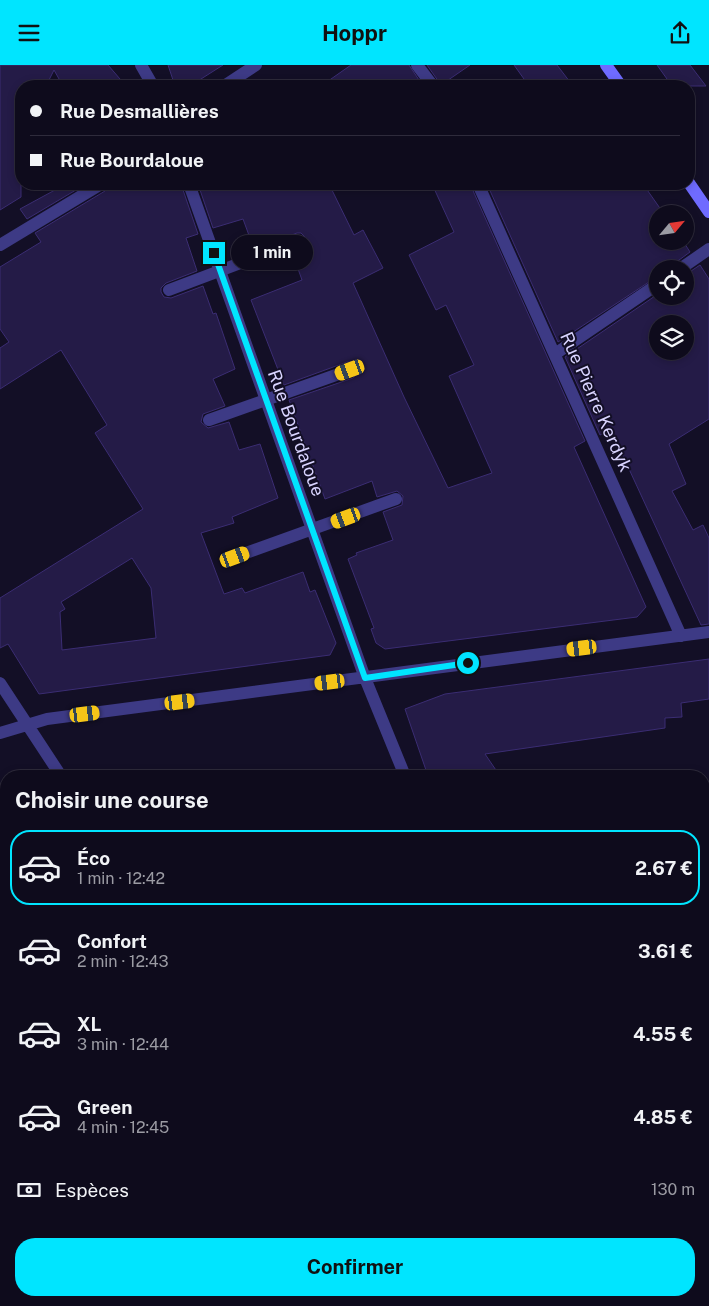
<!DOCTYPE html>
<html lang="fr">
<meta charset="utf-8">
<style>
body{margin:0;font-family:"Public Sans",sans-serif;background:#171425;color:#f1f3f6;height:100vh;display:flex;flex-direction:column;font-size:19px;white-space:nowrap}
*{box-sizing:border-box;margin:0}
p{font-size:16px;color:#9b9ba3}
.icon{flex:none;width:28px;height:28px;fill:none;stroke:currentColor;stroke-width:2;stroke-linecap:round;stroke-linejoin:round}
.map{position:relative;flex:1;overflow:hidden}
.side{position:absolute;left:0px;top:705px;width:710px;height:536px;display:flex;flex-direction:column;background:#0e0b1c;border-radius:20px 20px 0 0;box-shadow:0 2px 8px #0003,0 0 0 1px #2e2b3b}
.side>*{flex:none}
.banner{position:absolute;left:15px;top:15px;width:680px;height:110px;border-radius:20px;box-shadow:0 2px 8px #0003,0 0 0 1px #2e2b3b;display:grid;align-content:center;height:110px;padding:0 15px;background:#0e0b1c}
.needle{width:32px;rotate:61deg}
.tools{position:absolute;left:649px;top:140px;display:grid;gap:10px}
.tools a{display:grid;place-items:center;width:45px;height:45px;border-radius:50%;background:#0e0b1c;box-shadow:0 2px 8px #0003,0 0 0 1px #2e2b3b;font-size:25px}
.end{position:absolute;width:22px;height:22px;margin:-11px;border:6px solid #00e5ff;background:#111;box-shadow:0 0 0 2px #111}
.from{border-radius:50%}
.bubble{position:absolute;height:35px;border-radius:18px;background:#0e0b1c;box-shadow:0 2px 8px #0003,0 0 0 1px #2e2b3b;font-size:16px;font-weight:700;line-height:35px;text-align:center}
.car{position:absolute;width:15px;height:30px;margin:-15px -8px;border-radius:6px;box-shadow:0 0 4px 1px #0007;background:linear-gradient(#f5c518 24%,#345 0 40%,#f5c518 0 76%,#345 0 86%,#f5c518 0)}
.banner b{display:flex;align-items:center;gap:18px;height:48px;font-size:19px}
.banner b+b{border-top:1px solid #2e2b3b}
.banner i{width:12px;height:12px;background:#f1f3f6}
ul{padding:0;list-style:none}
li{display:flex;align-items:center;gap:15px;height:75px;margin:0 10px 8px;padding:0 5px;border:2px solid transparent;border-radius:20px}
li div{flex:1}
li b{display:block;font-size:19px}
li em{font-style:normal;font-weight:700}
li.active{border-color:#00e5ff}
li>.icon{width:45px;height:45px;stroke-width:1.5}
h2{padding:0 15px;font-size:22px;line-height:60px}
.pay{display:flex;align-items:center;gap:12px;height:55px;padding:0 15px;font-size:19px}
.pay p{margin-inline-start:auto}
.button{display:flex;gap:10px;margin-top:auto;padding:10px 15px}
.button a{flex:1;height:58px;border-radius:20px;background:#00e5ff;color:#111;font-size:20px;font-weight:700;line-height:58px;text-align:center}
header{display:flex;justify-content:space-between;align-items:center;height:65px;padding:0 15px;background:#00e5ff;color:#111;font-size:22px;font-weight:700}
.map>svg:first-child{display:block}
</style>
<header><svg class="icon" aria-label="menu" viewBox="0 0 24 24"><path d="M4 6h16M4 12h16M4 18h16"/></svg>Hoppr<svg class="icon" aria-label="share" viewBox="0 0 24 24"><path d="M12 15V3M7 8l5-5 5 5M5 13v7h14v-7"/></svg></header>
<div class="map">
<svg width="709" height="1241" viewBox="0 0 709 1241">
<rect width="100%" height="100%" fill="#130f26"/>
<path fill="#241b47" stroke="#3b2d73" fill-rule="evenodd" d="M0 0H108L126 21H63L54 5 46 21H21V132L0 145Z
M168 0H223L190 21H175Z
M351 0H409L423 21H321Z
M427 0H470L441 20Z
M514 0H557L573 21H529Z
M657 0H690L706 21H672Z
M66 119H86L27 154 20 144Z
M109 119H181L198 169 186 173 197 206 166 218 161 223V227L164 232 171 233 203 221 213 249 216 248 235 304 213 314 225 341 203 349 201 357 208 363 229 357 239 385 260 379 278 433 232 452 234 458 201 468 224 529 242 523 245 528 303 507 310 527 315 525 336 578 330 590 39 629 8 579 0 583V533L143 444 95 368 107 360 61 285 0 324V283L9 277 0 264V202L41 177 35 168 105 126ZM132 493 151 523 156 573 62 585 60 547 65 544 61 537Z
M198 119H329L354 170 363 165 383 203 353 218 404 332 448 423 492 408 449 311 474 300 446 240 436 245 409 190 454 167 432 119H470L585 376 574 382 646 542 637 552 385 584 376 578 371 564 374 563 348 494 357 490 356 488 393 475 383 447 402 440 403 431 397 426 377 432 372 416 325 434 289 335 353 313 358 307 357 302 352 297H347L284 320 251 235 302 215 292 187 305 181 306 173 301 168H297L254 184 243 154 213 163Z
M487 119H643L664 149H658V176H683L690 187 675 198 672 204H658V211L558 277Z
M700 200 709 214V354L669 379 686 419 672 426 693 465 703 460 709 473V559L701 560 611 365 600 370 565 292 658 229V231H685V210ZM658 259H685V286H658Z
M709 594V634L681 638 682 652 665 653V663L485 689 500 711H428L405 644 445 629Z"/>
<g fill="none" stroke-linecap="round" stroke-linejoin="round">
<path stroke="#2fb8b0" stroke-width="3" stroke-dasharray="2.5 4" stroke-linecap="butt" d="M413 1235 417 1241"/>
<path stroke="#3d3a85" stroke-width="12" d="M224 21 256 0
M0 180 101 119
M680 204 709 184
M169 225 299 176
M555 289 658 219
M209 355 350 305
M235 492 396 434
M0 929 6 939
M8 1241 17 1235
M241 1241 252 1235"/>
<path stroke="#3d3a85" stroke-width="12" d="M141 0 153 21
M417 0 433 21
M189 119 365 613 405 711
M478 119 681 571
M0 618 61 711
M0 668 47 654 709 567
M704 1151 709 1159
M386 1235 390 1241"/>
<path stroke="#6f6bff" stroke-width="12" d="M606 0 621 21
M689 118 709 147"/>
</g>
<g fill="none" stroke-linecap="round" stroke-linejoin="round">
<path stroke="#00e5ff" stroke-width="6" d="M214 188 365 613 468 598"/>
</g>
<g text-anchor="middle" stroke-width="4" stroke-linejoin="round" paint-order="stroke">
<g font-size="18" fill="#d9d4ff" stroke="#130f26">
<text transform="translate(596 337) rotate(66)" y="6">Rue Pierre Kerdyk</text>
<text transform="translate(296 368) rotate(70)" y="6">Rue Bourdaloue</text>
</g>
</g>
</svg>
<div class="tools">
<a><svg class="needle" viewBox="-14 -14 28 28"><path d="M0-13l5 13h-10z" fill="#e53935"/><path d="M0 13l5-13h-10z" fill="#9b9ba3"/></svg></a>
<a><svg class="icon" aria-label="locate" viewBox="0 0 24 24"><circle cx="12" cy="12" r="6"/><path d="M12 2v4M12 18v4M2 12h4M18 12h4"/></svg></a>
<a><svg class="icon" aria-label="layers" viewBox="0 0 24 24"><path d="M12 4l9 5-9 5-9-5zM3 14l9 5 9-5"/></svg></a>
</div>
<i class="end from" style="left:468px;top:598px"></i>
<i class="end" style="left:214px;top:188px"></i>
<div class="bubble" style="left:231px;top:170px;width:82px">1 min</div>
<i class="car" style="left:350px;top:305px;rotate:250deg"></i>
<i class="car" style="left:346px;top:453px;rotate:250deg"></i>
<i class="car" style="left:235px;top:492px;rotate:70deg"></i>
<i class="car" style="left:582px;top:583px;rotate:263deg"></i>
<i class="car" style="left:330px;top:617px;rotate:263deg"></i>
<i class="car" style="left:180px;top:637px;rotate:83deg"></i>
<i class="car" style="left:85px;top:649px;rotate:83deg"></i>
<div class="banner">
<b><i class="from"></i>Rue Desmallières</b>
<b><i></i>Rue Bourdaloue</b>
</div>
<section class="side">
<h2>Choisir une course</h2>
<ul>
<li class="active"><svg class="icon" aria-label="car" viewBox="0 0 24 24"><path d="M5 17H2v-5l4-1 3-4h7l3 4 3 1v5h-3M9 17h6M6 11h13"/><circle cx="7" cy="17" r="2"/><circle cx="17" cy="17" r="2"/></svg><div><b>Éco</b><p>1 min · 12:42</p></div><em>2.67 €</em></li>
<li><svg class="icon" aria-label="car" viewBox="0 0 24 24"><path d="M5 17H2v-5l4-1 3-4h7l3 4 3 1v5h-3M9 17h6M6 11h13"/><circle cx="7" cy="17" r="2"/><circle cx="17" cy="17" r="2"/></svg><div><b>Confort</b><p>2 min · 12:43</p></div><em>3.61 €</em></li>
<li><svg class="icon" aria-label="car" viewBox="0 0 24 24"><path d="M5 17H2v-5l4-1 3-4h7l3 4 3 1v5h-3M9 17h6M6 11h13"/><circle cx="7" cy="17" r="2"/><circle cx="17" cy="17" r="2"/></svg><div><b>XL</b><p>3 min · 12:44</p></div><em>4.55 €</em></li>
<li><svg class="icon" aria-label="car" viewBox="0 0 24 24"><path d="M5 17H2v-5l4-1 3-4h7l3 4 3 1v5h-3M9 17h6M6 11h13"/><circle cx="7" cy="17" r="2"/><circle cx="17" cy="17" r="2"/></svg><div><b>Green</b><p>4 min · 12:45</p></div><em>4.85 €</em></li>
</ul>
<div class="pay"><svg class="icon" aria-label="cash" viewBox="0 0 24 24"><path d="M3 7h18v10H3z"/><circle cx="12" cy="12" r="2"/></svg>Espèces<p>130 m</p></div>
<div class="button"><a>Confirmer</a></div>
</section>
</div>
